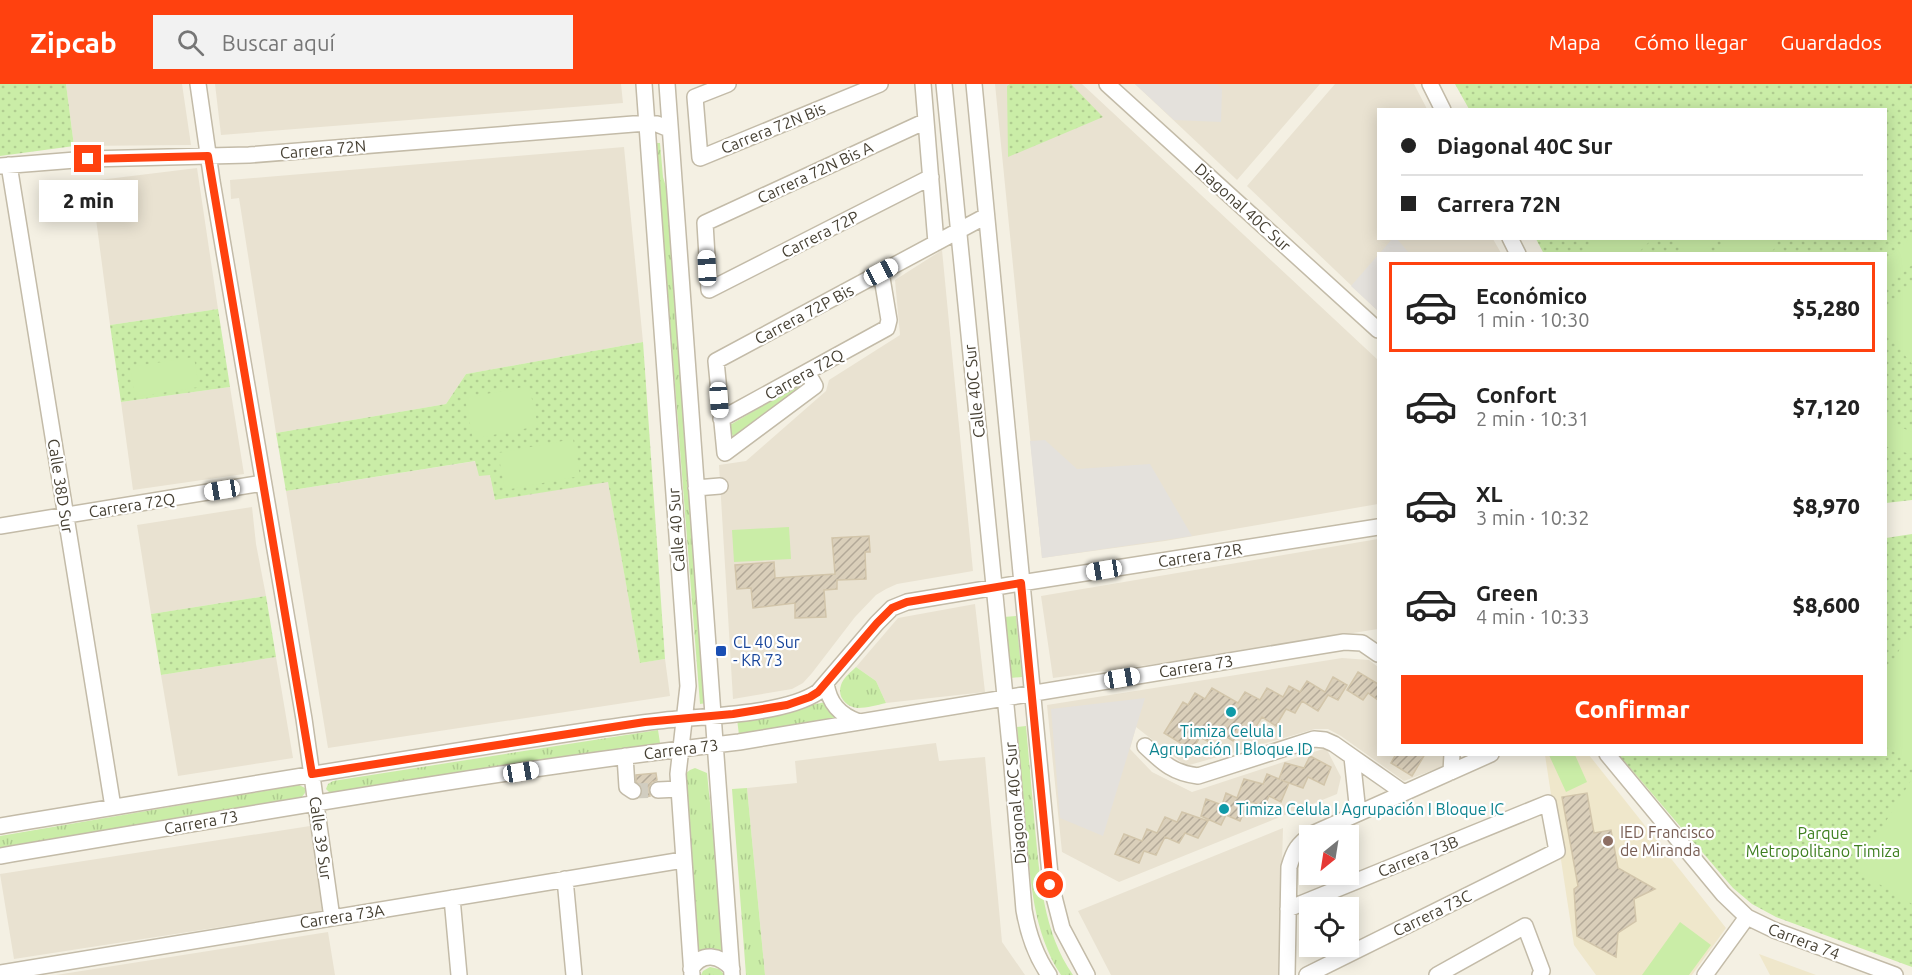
<!DOCTYPE html>
<html lang="es">
<meta charset="utf-8">
<style>
body{margin:0;font-family:Ubuntu,sans-serif;background:#f2f2f2;color:#222;height:100vh;display:flex;flex-direction:column;font-size:22px;white-space:nowrap}
*{box-sizing:border-box;margin:0}
p{font-size:20px;color:#767676}
.icon{flex:none;width:33px;height:33px;fill:none;stroke:currentColor;stroke-width:2;stroke-linecap:round;stroke-linejoin:round}
.map{position:relative;flex:1;overflow:hidden}
.panel{position:absolute;left:1377px;top:168px;width:510px;height:504px;display:flex;flex-direction:column;background:#fff;border-radius:0px;box-shadow:0 3px 15px #0003}
.panel>*{flex:none}
.top-card{position:absolute;left:1377px;top:24px;width:510px;height:132px;border-radius:0px;box-shadow:0 3px 15px #0003;display:grid;align-content:center;height:132px;padding:0 24px;background:#fff}
.needle{width:39px;rotate:210deg}
.controls{position:absolute;left:1299px;top:741px;display:grid;gap:12px}
.controls a{display:grid;place-items:center;width:60px;height:60px;border-radius:0px;background:#fff;box-shadow:0 3px 15px #0003;font-size:30px}
.end{position:absolute;width:27px;height:27px;margin:-14px;border:8px solid #ff410f;background:#fff;box-shadow:0 0 0 3px #fff}
.from{border-radius:50%}
.bubble{position:absolute;height:42px;border-radius:0px;background:#fff;box-shadow:0 3px 15px #0003;font-size:20px;font-weight:800;line-height:42px;text-align:center}
.car{position:absolute;width:18px;height:36px;margin:-18px -9px;border-radius:8px;box-shadow:0 0 4px 2px #0007;background:linear-gradient(#fff 24%,#345 0 40%,#fff 0 76%,#345 0 86%,#fff 0)}
.top-card b{display:flex;align-items:center;gap:21px;height:57px;font-size:22px}
.top-card b+b{border-top:2px solid #e0e0e0}
.top-card i{width:15px;height:15px;background:#222}
ul{padding:10px 0 0;list-style:none}
li{display:flex;align-items:center;gap:18px;height:90px;margin:0 12px 9px;padding:0 12px;border:3px solid transparent;border-radius:0px}
li div{flex:1}
li b{display:block;font-size:22px}
li em{font-style:normal;font-weight:800}
li.active{border-color:#ff410f}
li>.icon{width:54px;height:54px;stroke-width:1.5}
.button{display:flex;gap:12px;margin-top:auto;padding:12px 24px}
.button a{flex:1;height:69px;border-radius:0px;background:#ff410f;color:#fff;font-size:24px;font-weight:800;line-height:69px;text-align:center}
header{display:flex;align-items:center;gap:36px;box-sizing:border-box;height:84px;padding:0 30px;background:#ff410f;color:#fff}
header strong{font-size:28px}
nav{display:flex;gap:33px;margin-inline-start:auto;font-size:21px}
.search{width:420px;height:54px;background:#f2f2f2;display:flex;align-items:center;gap:15px;box-sizing:border-box;padding:0 21px;border-radius:0px;color:#767676;font-size:22px}
.map>svg:first-child{display:block}
</style>
<header>
<strong>Zipcab</strong>
<div class="search"><svg class="icon" aria-label="search" viewBox="0 0 24 24"><circle cx="10" cy="10" r="6"/><path d="M15 15l6 6"/></svg>Buscar aquí</div>
<nav><a>Mapa</a><a>Cómo llegar</a><a>Guardados</a></nav>
</header>
<div class="map">
<svg width="1912" height="891" viewBox="0 0 1912 891">
<defs>
<pattern id="grass-tufts" width="24" height="20" patternUnits="userSpaceOnUse" patternTransform="scale(1.5)"><rect width="24" height="20" fill="#caeda7"/><path d="M3 7l-1-3M5 7V3M7 7l1-3M15 17l-1-3M17 17v-4M19 17l1-3" fill="none" stroke="#afcc90"/></pattern>
<pattern id="park-dots" width="8" height="8" patternUnits="userSpaceOnUse" patternTransform="scale(1.5)"><rect width="8" height="8" fill="#caeda7"/><path d="M2 2h.1M6 6h.1" fill="none" stroke="#afcc90" stroke-width="1.8" stroke-linecap="round"/></pattern>
<pattern id="building-hatch" width="6" height="6" patternUnits="userSpaceOnUse" patternTransform="scale(1.5)"><rect width="6" height="6" fill="#dacfba"/><path d="M-1 1l2-2M0 6l6-6M5 7l2-2" fill="none" stroke="#b3a998"/></pattern>
</defs>
<rect width="100%" height="100%" fill="#f4f0e3"/>
<path fill="#e9e2d1" d="M66 0H182L191 61 74 62Z
M215 0H621L623 19 221 51Z
M995 0H1082L1378 276V420L1165 457 1042 474Z
M1135 0H1320L1237 96Z
M1335 0H1414L1427 25 1378 26V154L1493 155 1501 169 1378 170V227L1247 102Z
M624 63 643 258 466 290 446 320 276 349 239 114 231 115 230 96Z
M197 84 218 225 110 241 91 97Z
M942 166 973 487 897 500 886 505 876 511 855 533 812 589 803 599 792 605 733 615 719 381 746 377 826 307 829 296 900 251 895 196Z
M230 303 244 390 133 406 121 318Z
M476 377 490 391 495 416 608 397 640 579 665 575 670 612 328 664 286 407Z
M252 423 256 460 266 512 151 530 137 441Z
M1378 455V545L1184 576 1053 594 1041 512Z
M975 520 985 608 886 619 876 597 856 583 898 534Z
M276 573 293 674 178 692 161 591Z
M1342 574 1369 576 1378 583V670L1445 671 1444 682 1404 697 1341 652 1328 645H1315L1186 682 1136 643 1130 665 1152 688 1192 708 1326 664 1341 693 1337 710 1119 798 1062 768 1047 621Z
M936 659 939 677 985 673 1002 858 1025 891H765L747 704 797 699 795 677Z
M310 742 323 827 14 875 0 790Z
M1283 744 1279 891H1111L1078 827Z
M328 848 335 891H56Z"/>
<path fill="#efe7cb" d="M1545 671H1589L1726 844 1692 891H1596L1574 861Z
M1759 870 1816 891H1770Z"/>
<path fill="url(#grass-tufts)" d="M656 59H660L663 93 670 116 707 619 700 620Z
M803 298 805 302 733 354 730 341Z
M1016 532 1022 593 1010 594 1004 533Z
M856 583 876 597 886 619C877 621 867 624 858 624 846 623 837 613 841 601 843 594 851 588 856 583Z
M826 618 830 627 837 635 739 651 737 635Z
M1026 642C1029 676 1032 710 1035 744 1040 794 1043 848 1073 891H1061C1033 849 1030 794 1026 744 1023 711 1020 677 1017 643Z
M658 646 660 659 335 710 330 709 326 705 328 700 333 697Z
M695 684 707 689 725 869 712 864 696 869 685 690 690 686Z
M299 701 305 704V709L301 714 0 766V752Z
M747 704 765 891H746L732 705Z
M710 883 719 885 725 891H701L703 887Z"/>
<path fill="url(#park-dots)" d="M0 0H66L74 62 0 72Z
M1010 0H1071L1103 33 1008 73 1007 2Z
M1455 0H1912V416L1886 419V170H1544L1536 155 1886 154V26L1469 25Z
M218 225 230 303 121 318 110 241Z
M643 258 665 575 640 579 608 398 495 416 490 391 479 392 475 377 286 407 276 349 446 320 466 290Z
M1912 450V883L1776 833 1752 820 1733 804 1619 671 1886 670V454Z
M266 512 276 573 161 591 151 530Z"/>
<path fill="#caeda7" d="M1912 153V181L1886 203V176Z
M1730 154 1768 155 1776 163 1770 169H1715Z
M1600 155V154L1652 155 1638 169H1586Z
M1673 155H1716L1702 170 1688 169Z
M1912 201V280L1886 248V223Z
M194 273 199 303 135 313 130 283Z
M529 302 538 342 473 355 465 314Z
M1886 334 1893 340 1912 348V370L1893 366 1886 362Z
M573 355 580 392 505 406 498 369Z
M789 443 791 475 734 478 732 446Z
M1912 544V679L1886 663V589Z
M1549 671H1575L1587 698 1566 708Z
M1912 695V820L1856 786Z
M1680 838 1711 861 1689 891H1642Z"/>
<path fill="#e4e1dc" d="M1135 0H1217L1222 5 1221 38 1174 36Z
M1393 154 1397 155 1409 169H1380Z
M1378 171V227L1351 202Z
M1045 356 1077 385 1150 380 1192 452 1042 474 1030 357Z
M1145 614 1103 752 1060 734 1051 625Z"/>
<path fill="url(#building-hatch)" stroke="#d2c5aa" stroke-width="1.5" d="M869 452 870 468H865L866 495 837 496V505L824 506 826 533 795 534V519L753 524 751 504 737 505 735 481 774 478 775 494 835 490 832 454Z
M1358 588 1378 600V616L1368 609 1363 616 1347 606Z
M1333 593 1347 601 1338 616 1328 611 1318 627 1302 617 1295 629 1286 625 1276 642 1262 633 1252 649 1242 642 1233 657 1216 646 1209 658 1200 653 1192 666 1164 649 1183 618 1188 621 1195 609 1205 615 1212 604 1238 619 1245 608 1260 616 1267 604 1283 613 1289 602 1300 608 1307 597 1325 608Z
M1396 670H1425L1412 692 1391 679Z
M1310 672 1331 683 1324 701 1308 693 1303 704 1281 696 1289 699 1281 718 1269 712 1264 723 1249 717 1240 737 1226 731 1221 741 1201 732 1206 715 1222 721 1226 709 1237 714 1244 695 1263 700 1267 690 1279 695 1285 679 1304 684Z
M656 689 657 696 652 698 649 702 650 712 641 713 642 703 636 698V691Z
M1587 709 1594 749 1611 746 1618 784 1655 805 1634 815 1636 837 1618 849 1616 873 1577 852 1574 805 1578 802 1562 713Z
M1182 728 1208 737 1198 754 1185 749 1179 759 1165 753 1156 771 1144 767 1139 779 1115 770 1124 750 1142 757 1147 745 1157 749 1165 733 1177 738Z"/>
<g fill="none" stroke-linecap="round" stroke-linejoin="round">
<path stroke="#d1cdc0" stroke-width="15" stroke-dasharray="15 8" stroke-linecap="butt" d="M633 707 658 706"/>
<g stroke="#c3bba8" stroke-width="18">
<path id="minor" d="M198 0 212 97 304 635 332 834
M644 0 688 602 678 690 692 891
M667 0 732 891
M728 0 695 13 700 74 880 0
M923 0 936 159
M944 0 1012 682 1024 826C1028 849 1035 871 1049 891
M974 0 1051 801 1062 844 1087 891
M1107 0 1378 246
M1430 0 1443 26
M926 37 705 139 709 206 931 93
M9 81 113 723
M0 82 88 75 249 71 646 39 657 40 669 45
M1510 154 1518 170
M807 288 815 302 725 369 716 277 986 132
M721 335 887 244 889 236 881 188
M696 404 720 402
M0 442 263 399
M826 599C829 619 839 631 859 638
M1145 662C1163 679 1173 689 1198 692L1314 655 1325 656 1334 660 1404 709
M1607 670 1723 810 1747 833 1774 846 1895 891
M625 672 627 703 633 707
M1352 673 1358 729
M1451 688 1452 670
M658 706 679 705
M0 742C202 709 403 674 605 644 629 641 653 637 677 635 715 632 787 629 818 608L877 539 892 524 907 518 1021 499 1378 443
M0 772C246 731 491 687 739 658L1344 558 1362 559 1378 570
M565 795 574 891
M452 814 459 891
M1288 825 1548 719 1557 767 1307 891
M691 885C702 867 720 871 732 885
M0 889 683 776
M1287 891 1289 783C1294 766 1298 760 1312 750L1491 670
M1437 891 1525 842 1542 887 1540 891
M1705 891 1747 833"/>
</g>
<use href="#minor" stroke="#fff" stroke-width="15"/>
</g>
<g fill="none" stroke-linecap="round" stroke-linejoin="round">
<path stroke="#ff410f" stroke-width="8" d="M88 75 208 72 312 690 645 638 733 630 787 621 810 613 818 608 877 539 892 524 907 518 1021 499 1050 801"/>
</g>
<rect fill="#1a4fb4" stroke="#fff" stroke-width="2" x="715" y="561" width="12" height="12" rx="3"/>
<g fill="#0f9aa8" stroke="#fff" stroke-width="2">
<circle cx="1231" cy="628" r="6"/>
<circle cx="1224" cy="725" r="6"/>
</g>
<circle fill="#8d6e63" stroke="#fff" stroke-width="2" cx="1608" cy="757" r="6"/>
<g text-anchor="middle" stroke-width="4.5" stroke-linejoin="round" paint-order="stroke">
<g font-size="16" fill="#464033" stroke="#fff">
<text transform="translate(773 44) rotate(-22)" y="6">Carrera 72N Bis</text>
<text transform="translate(323 65) rotate(-5)" y="6">Carrera 72N</text>
<text transform="translate(815 88) rotate(-25)" y="6">Carrera 72N Bis A</text>
<text transform="translate(1243 123) rotate(42)" y="6">Diagonal 40C Sur</text>
<text transform="translate(820 150) rotate(-27)" y="6">Carrera 72P</text>
<text transform="translate(804 230) rotate(-28)" y="6">Carrera 72P Bis</text>
<text transform="translate(804 290) rotate(-29)" y="6">Carrera 72Q</text>
<text transform="translate(974 307) rotate(-96)" y="6">Calle 40C Sur</text>
<text transform="translate(61 402) rotate(81)" y="6">Calle 38D Sur</text>
<text transform="translate(132 421) rotate(-9)" y="6">Carrera 72Q</text>
<text transform="translate(676 446) rotate(-94)" y="6">Calle 40 Sur</text>
<text transform="translate(1200 471) rotate(-9)" y="6">Carrera 72R</text>
<text transform="translate(1196 582) rotate(-9)" y="6">Carrera 73</text>
<text transform="translate(681 665) rotate(-7)" y="6">Carrera 73</text>
<text transform="translate(1015 719) rotate(-95)" y="6">Diagonal 40C Sur</text>
<text transform="translate(201 738) rotate(-10)" y="6">Carrera 73</text>
<text transform="translate(321 754) rotate(82)" y="6">Calle 39 Sur</text>
<text transform="translate(1418 772) rotate(-22)" y="6">Carrera 73B</text>
<text transform="translate(1432 829) rotate(-26)" y="6">Carrera 73C</text>
<text transform="translate(342 832) rotate(-9)" y="6">Carrera 73A</text>
<text transform="translate(1804 857) rotate(21)" y="6">Carrera 74</text>
</g>
<g font-size="16" fill="#164399" stroke="#fff" text-anchor="start">
<text x="733" y="564">CL 40 Sur<tspan x="733" dy="18">- KR 73</tspan></text>
</g>
<g font-size="16" fill="#0d838f" stroke="#fff">
<text x="1231" y="653">Timiza Celula I<tspan x="1231" dy="18">Agrupación I Bloque ID</tspan></text>
<text x="1236" y="731" text-anchor="start">Timiza Celula I Agrupación I Bloque IC</text>
</g>
<g font-size="16" fill="#785e54" stroke="#fff" text-anchor="start">
<text x="1620" y="754">IED Francisco<tspan x="1620" dy="18">de Miranda</tspan></text>
</g>
<g font-size="16" fill="#3e7f20" stroke="#fff">
<text x="1823" y="755">Parque<tspan x="1823" dy="18">Metropolitano Timiza</tspan></text>
</g>
</g>
</svg>
<div class="controls">
<a><svg class="needle" viewBox="-14 -14 28 28"><path d="M0-13l5 13h-10z" fill="#e53935"/><path d="M0 13l5-13h-10z" fill="#767676"/></svg></a>
<a><svg class="icon" aria-label="locate" viewBox="0 0 24 24"><circle cx="12" cy="12" r="6"/><path d="M12 2v4M12 18v4M2 12h4M18 12h4"/></svg></a>
</div>
<i class="end from" style="left:1050px;top:801px"></i>
<i class="end" style="left:88px;top:75px"></i>
<div class="bubble" style="left:39px;top:96px;width:99px">2 min</div>
<i class="car" style="left:707px;top:184px;rotate:357deg"></i>
<i class="car" style="left:881px;top:188px;rotate:62deg"></i>
<i class="car" style="left:719px;top:316px;rotate:176deg"></i>
<i class="car" style="left:222px;top:406px;rotate:261deg"></i>
<i class="car" style="left:1104px;top:486px;rotate:261deg"></i>
<i class="car" style="left:1122px;top:594px;rotate:81deg"></i>
<i class="car" style="left:521px;top:688px;rotate:81deg"></i>
<div class="top-card">
<b><i class="from"></i>Diagonal 40C Sur</b>
<b><i></i>Carrera 72N</b>
</div>
<section class="panel">
<ul>
<li class="active"><svg class="icon" aria-label="car" viewBox="0 0 24 24"><path d="M5 17H2v-5l4-1 3-4h7l3 4 3 1v5h-3M9 17h6M6 11h13"/><circle cx="7" cy="17" r="2"/><circle cx="17" cy="17" r="2"/></svg><div><b>Económico</b><p>1 min · 10:30</p></div><em>$5,280</em></li>
<li><svg class="icon" aria-label="car" viewBox="0 0 24 24"><path d="M5 17H2v-5l4-1 3-4h7l3 4 3 1v5h-3M9 17h6M6 11h13"/><circle cx="7" cy="17" r="2"/><circle cx="17" cy="17" r="2"/></svg><div><b>Confort</b><p>2 min · 10:31</p></div><em>$7,120</em></li>
<li><svg class="icon" aria-label="car" viewBox="0 0 24 24"><path d="M5 17H2v-5l4-1 3-4h7l3 4 3 1v5h-3M9 17h6M6 11h13"/><circle cx="7" cy="17" r="2"/><circle cx="17" cy="17" r="2"/></svg><div><b>XL</b><p>3 min · 10:32</p></div><em>$8,970</em></li>
<li><svg class="icon" aria-label="car" viewBox="0 0 24 24"><path d="M5 17H2v-5l4-1 3-4h7l3 4 3 1v5h-3M9 17h6M6 11h13"/><circle cx="7" cy="17" r="2"/><circle cx="17" cy="17" r="2"/></svg><div><b>Green</b><p>4 min · 10:33</p></div><em>$8,600</em></li>
</ul>
<div class="button"><a>Confirmar</a></div>
</section>
</div>
